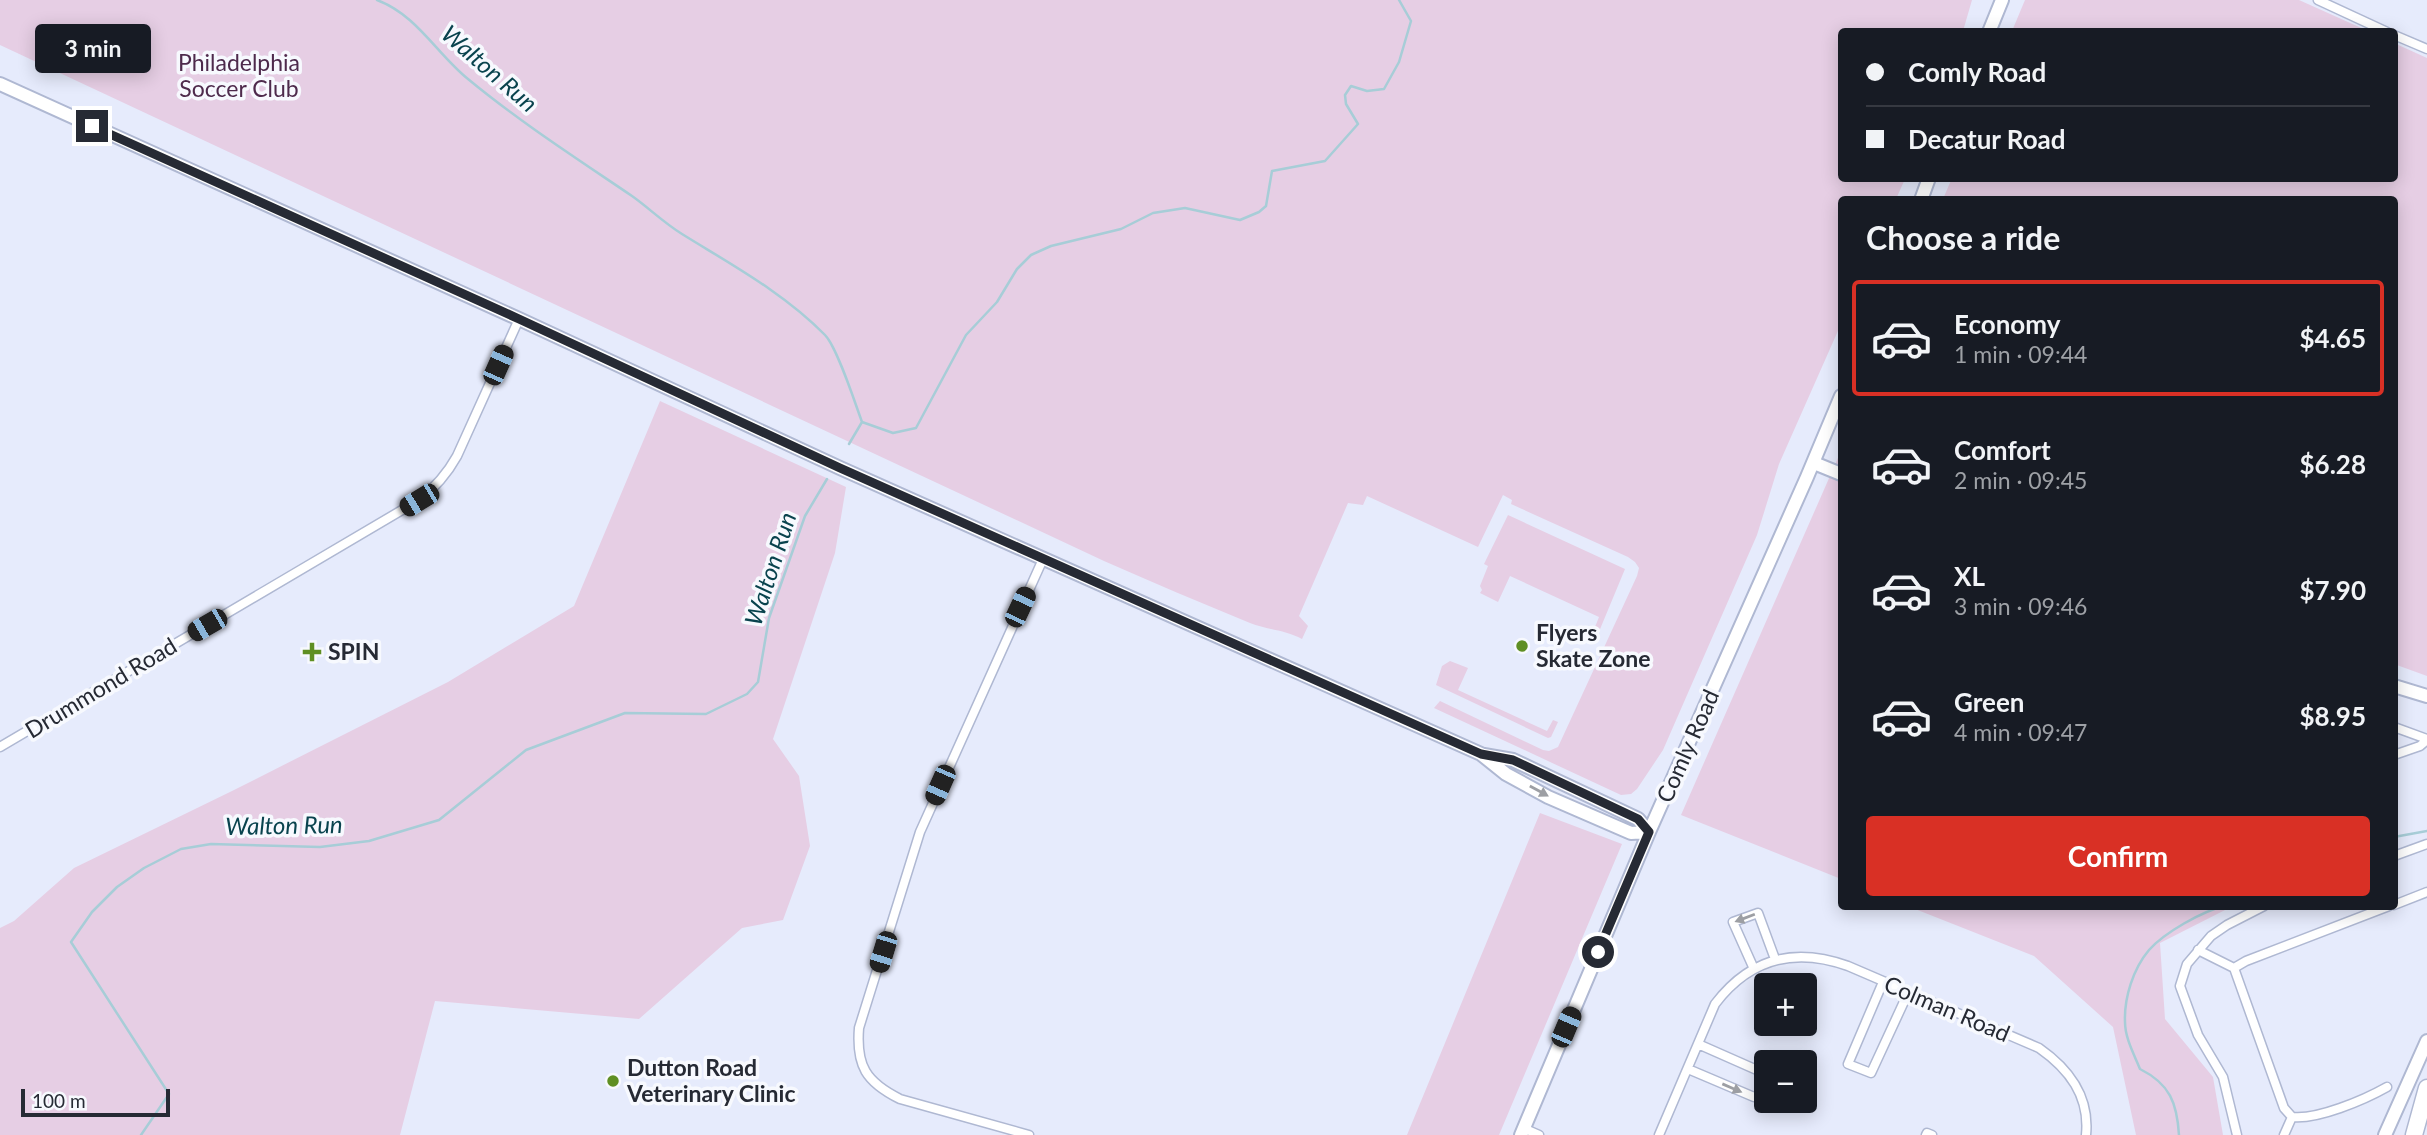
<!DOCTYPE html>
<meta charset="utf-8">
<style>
body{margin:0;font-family:Lato,sans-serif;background:#242831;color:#f1f3f6;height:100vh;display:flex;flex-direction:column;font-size:26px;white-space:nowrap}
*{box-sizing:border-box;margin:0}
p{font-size:23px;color:#9ea1a6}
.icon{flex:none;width:38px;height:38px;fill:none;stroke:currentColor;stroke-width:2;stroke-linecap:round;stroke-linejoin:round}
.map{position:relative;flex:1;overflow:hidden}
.panel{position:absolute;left:1838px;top:196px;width:560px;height:714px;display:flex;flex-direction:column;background:#171b24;border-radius:7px;box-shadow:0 4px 18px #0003}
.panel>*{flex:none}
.hud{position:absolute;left:1838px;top:28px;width:560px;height:154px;border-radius:7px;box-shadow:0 4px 18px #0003;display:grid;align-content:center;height:154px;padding:0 28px;background:#171b24}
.fabs{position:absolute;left:1754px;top:973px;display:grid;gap:14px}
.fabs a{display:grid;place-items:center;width:63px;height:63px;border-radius:7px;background:#171b24;box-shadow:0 4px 18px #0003;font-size:35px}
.scale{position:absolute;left:21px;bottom:18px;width:149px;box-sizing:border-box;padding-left:7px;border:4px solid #262a34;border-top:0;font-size:19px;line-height:24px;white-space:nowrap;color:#262a34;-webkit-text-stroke:5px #f7f9fe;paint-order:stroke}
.end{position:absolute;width:32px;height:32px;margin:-16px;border:9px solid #262a34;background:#fff;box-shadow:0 0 0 4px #fff}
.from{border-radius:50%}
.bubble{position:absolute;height:49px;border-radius:7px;background:#171b24;box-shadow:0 4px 18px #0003;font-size:23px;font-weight:700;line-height:49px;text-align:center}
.car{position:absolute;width:21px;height:42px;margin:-21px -10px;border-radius:9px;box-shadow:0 0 5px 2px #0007;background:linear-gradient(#222 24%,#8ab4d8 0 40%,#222 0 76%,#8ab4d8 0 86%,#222 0)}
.hud b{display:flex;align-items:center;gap:24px;height:66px;font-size:26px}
.hud b+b{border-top:2px solid #363941}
.hud i{width:18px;height:18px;background:#f1f3f6}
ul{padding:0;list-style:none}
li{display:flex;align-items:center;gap:21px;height:116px;margin:0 14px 10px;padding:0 14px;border:4px solid transparent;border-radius:7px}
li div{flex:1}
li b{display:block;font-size:26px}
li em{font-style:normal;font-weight:700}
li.selected{border-color:#d93025}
li>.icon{width:63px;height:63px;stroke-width:1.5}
h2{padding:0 28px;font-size:32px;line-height:84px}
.button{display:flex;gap:14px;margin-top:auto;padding:14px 28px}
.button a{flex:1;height:80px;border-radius:7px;background:#d93025;color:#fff;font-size:28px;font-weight:700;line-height:80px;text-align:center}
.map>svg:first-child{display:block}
</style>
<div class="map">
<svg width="2427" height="1135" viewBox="0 0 2427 1135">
<rect width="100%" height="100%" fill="#e6ebfc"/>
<path fill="#e6cee4" d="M0 0H1972L1963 31 1841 32V178L1905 179 1896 199 1841 200V324L1779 464 1757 535 1663 750 1637 789 1631 794 1621 795 1434 708 1440 701 1543 750 1549 751 1558 747 1637 576 1639 568 1635 562 1628 557 1511 504 1512 500 1503 495 1478 547 1367 496 1363 505 1348 503 1299 616 1308 626 1302 639C1286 630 1268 630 1250 623 1201 603 1152 582 1104 561L0 45Z
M2025 0H2299L2368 31H2012Z
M2394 43 2427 58V676L2394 664V200L1943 199 1952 178H2394Z
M660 401 846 487 835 553 773 739 799 776 810 846 783 920 742 928 639 1019 435 1001 400 1135H0V928L14 921 74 868 232 791 448 682 574 606Z
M1841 451V879L1681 815Z
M1508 515 1625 569 1598 634 1593 632 1599 617 1510 576 1498 602 1480 593 1482 590 1480 586 1488 566 1484 564Z
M1450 661 1468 668 1458 690 1547 731 1553 720 1558 722 1551 737 1548 738 1436 685 1442 666Z
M1540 813 1622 844 1499 1135H1407Z
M1910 907H2231L2160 943 2165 1019 2213 1077 2223 1135H2136L2113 1027 2034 956Z"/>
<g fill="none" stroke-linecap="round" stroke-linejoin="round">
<path stroke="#a7cdd7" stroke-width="2.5" d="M377 0C417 15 436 53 468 79 520 122 576 158 632 196 649 208 664 223 682 234 732 265 784 293 825 335 837 347 855 403 862 422
M862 422 893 433 916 428 966 335 997 302 1017 269 1031 255 1051 246 1121 229 1153 213 1185 208 1240 220 1259 212 1266 206 1272 171 1325 161 1358 124 1346 104 1345 95 1351 86 1367 91 1384 89 1399 62 1411 21 1399 0
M849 444 862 422
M2394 837 2427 831
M141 1135 169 1094 71 942 92 912 117 887 144 868 181 849 211 844 320 847 369 841 439 820 526 750 625 713 706 714 747 694 758 682 769 618 805 516 827 479
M2179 1135C2177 1103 2170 1084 2140 1069 2134 1054 2125 1038 2125 1022 2124 998 2133 969 2149 950 2164 933 2202 911 2225 906"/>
<g stroke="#afb8d2" stroke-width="11">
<path id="street" d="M2318 0 2387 32
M2394 35 2427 49
M2394 727 2427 739
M0 747 419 500C436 487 447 474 457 456L519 319
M2394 755 2420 746 2427 740
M2394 856 2427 844
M2394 905 2427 892
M2198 950 2234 968
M2234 968 2284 1108 2292 1117 2284 1135
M2234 968 2246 961 2389 906
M1754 969 1733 922 1758 913 1775 959
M1883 982 1848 1064 1871 1073 1908 993
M1698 1044 1766 1074
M1688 1069 1754 1097 1759 1095 1766 1078
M2292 1117C2317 1120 2364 1100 2387 1087
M1523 1128 1539 1135
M1029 1135 900 1099C866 1082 856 1066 859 1028L920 832 1043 559
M1659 1135 1715 1004C1750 958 1795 947 1848 966L2039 1048C2069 1069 2090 1096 2086 1135
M1926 1135 1927 1133 1932 1135
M2237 1135 2223 1077 2198 1035 2180 986 2187 964 2211 936 2227 925 2264 906"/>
</g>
<g stroke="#afb8d2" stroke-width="16">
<path id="secondary" d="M1989 32 2002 0
M0 84 519 319 840 468 1481 754 1506 774 1548 797 1631 833 1649 832
M1921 200 1929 178
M1814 463 1841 474
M2394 686 2427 696
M1484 755 1513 760 1638 819 1649 832
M1521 1135 1649 832 1807 477 1841 396
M2385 1135 2427 1041"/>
</g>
<g stroke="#afb8d2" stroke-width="19">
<path id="highway" d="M2414 1135 2427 1088"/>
</g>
<use href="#street" stroke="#fff" stroke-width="8"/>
<use href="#secondary" stroke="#fff" stroke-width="12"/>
<use href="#highway" stroke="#fff" stroke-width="16"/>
</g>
<defs><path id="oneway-solid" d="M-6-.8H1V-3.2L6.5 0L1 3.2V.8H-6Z" transform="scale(1.75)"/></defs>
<g fill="#9d9fa4">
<use href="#oneway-solid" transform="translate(1539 791) rotate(29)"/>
<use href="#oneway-solid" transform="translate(1745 918) rotate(159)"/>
<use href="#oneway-solid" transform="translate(1732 1088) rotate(23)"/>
</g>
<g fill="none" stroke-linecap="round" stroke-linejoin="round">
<path stroke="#262a34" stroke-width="9" d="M92 126 519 319 840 468 1481 754 1513 760 1638 819 1649 832 1598 952"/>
</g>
<g fill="#5f8f23" stroke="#f7f9fe" stroke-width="2.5">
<circle cx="1522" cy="646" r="7"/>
<path d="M308.5 641.5h7v7h7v7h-7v7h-7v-7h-7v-7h7z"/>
<circle cx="613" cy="1081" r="7"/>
</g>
<g text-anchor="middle" stroke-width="7" stroke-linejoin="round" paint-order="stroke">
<g font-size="23" fill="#4e2a4c" stroke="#f7f9fe">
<text x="239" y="71">Philadelphia<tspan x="239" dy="26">Soccer Club</tspan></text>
</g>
<g font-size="23" font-weight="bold" fill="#262a34" stroke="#f7f9fe" text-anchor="start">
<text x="1536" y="641">Flyers<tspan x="1536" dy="26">Skate Zone</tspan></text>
<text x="328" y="660">SPIN</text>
<text x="627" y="1076">Dutton Road<tspan x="627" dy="26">Veterinary Clinic</tspan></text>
</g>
<g font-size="23" fill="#262a34" stroke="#f7f9fe">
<text transform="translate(101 688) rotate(-31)" y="8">Drummond Road</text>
<text transform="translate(1688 746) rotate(-66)" y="8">Comly Road</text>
<text transform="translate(1947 1009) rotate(23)" y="8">Colman Road</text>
</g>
<g font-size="24" font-style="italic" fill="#09434e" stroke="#f7f9fe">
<text transform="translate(489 69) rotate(41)" y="8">Walton Run</text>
<text transform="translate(771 569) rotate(-72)" y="8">Walton Run</text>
<text transform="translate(284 826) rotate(-1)" y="8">Walton Run</text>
</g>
</g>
</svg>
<div class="fabs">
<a>+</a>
<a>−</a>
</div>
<div class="scale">100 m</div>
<i class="end from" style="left:1598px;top:952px"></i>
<i class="end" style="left:92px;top:126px"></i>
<div class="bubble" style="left:35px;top:24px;width:116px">3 min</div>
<i class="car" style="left:498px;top:365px;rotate:24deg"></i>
<i class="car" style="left:419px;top:500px;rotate:239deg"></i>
<i class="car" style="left:1020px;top:607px;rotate:25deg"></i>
<i class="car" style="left:207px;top:625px;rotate:240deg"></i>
<i class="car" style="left:940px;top:785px;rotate:204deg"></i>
<i class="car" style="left:883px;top:952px;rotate:197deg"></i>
<i class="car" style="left:1566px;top:1027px;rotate:23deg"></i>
<div class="hud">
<b><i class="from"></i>Comly Road</b>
<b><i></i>Decatur Road</b>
</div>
<section class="panel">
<h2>Choose a ride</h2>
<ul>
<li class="selected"><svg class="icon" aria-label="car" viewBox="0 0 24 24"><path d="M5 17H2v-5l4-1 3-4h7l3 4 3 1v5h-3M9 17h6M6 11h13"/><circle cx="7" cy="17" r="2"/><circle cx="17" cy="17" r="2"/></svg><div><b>Economy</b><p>1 min · 09:44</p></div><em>$4.65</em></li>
<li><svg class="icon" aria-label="car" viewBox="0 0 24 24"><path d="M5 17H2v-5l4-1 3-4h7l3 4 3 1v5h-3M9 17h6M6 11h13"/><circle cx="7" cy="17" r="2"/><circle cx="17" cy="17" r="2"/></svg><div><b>Comfort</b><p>2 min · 09:45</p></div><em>$6.28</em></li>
<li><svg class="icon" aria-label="car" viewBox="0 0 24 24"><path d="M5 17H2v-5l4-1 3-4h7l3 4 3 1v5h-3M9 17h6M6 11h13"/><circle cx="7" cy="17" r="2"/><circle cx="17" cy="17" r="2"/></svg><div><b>XL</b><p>3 min · 09:46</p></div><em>$7.90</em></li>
<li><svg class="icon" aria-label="car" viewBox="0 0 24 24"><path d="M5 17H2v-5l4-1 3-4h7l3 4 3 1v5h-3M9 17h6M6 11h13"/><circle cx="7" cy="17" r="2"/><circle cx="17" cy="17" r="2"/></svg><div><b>Green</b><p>4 min · 09:47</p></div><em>$8.95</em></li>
</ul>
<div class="button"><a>Confirm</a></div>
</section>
</div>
